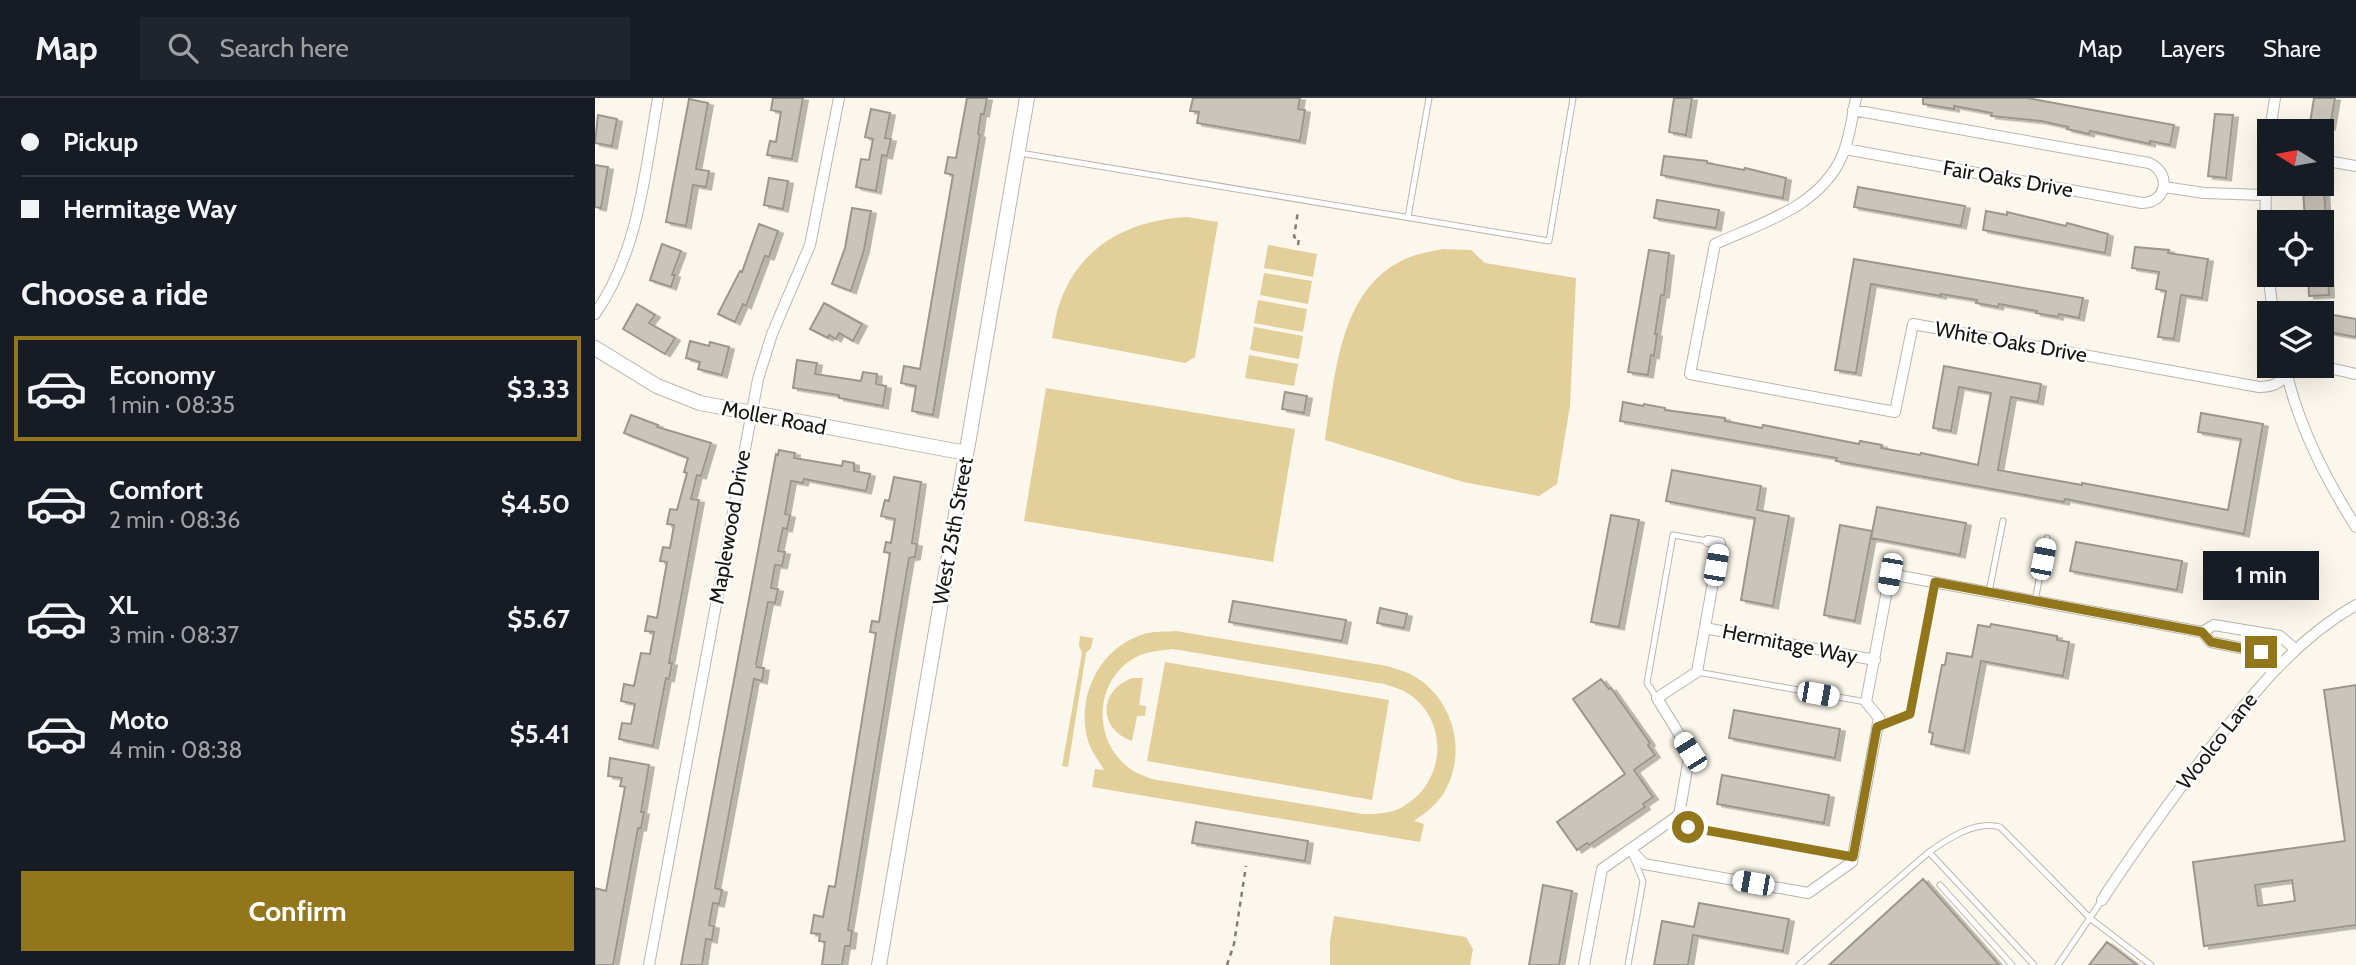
<!DOCTYPE html>
<meta charset="utf-8">
<style>
body{margin:0;font-family:Cabin,sans-serif;background:#20242c;color:#f1f3f6;height:100vh;display:flex;flex-direction:column;font-size:26px;white-space:nowrap}
*{box-sizing:border-box;margin:0}
p{font-size:23px;color:#9ea1a6}
.icon{flex:none;width:38px;height:38px;fill:none;stroke:currentColor;stroke-width:2;stroke-linecap:round;stroke-linejoin:round}
.map{position:relative;flex:1;overflow:hidden}
.panel{display:flex;flex-direction:column;background:#171b24;width:595px}
.panel>*{flex:none}
.top-card{display:grid;align-content:center;height:154px;padding:0 21px;background:#171b24}
.needle{width:46px;rotate:281deg}
.controls{position:absolute;left:1662px;top:21px;display:grid;gap:14px}
.controls a{display:grid;place-items:center;width:77px;height:77px;border-radius:0px;background:#171b24;box-shadow:0 7px 28px #0002;font-size:35px}
.end{position:absolute;width:32px;height:32px;margin:-16px;border:9px solid #92761c;background:#fff;box-shadow:0 0 0 4px #fff}
.from{border-radius:50%}
.bubble{position:absolute;height:49px;border-radius:0px;background:#171b24;box-shadow:0 7px 28px #0002;font-size:23px;font-weight:800;line-height:49px;text-align:center}
.car{position:absolute;width:21px;height:42px;margin:-21px -10px;border-radius:9px;box-shadow:0 0 5px 2px #0007;background:linear-gradient(#fff 24%,#345 0 40%,#fff 0 76%,#345 0 86%,#fff 0)}
.top-card b{display:flex;align-items:center;gap:24px;height:66px;font-size:26px}
.top-card b+b{border-top:2px solid #363941}
.top-card i{width:18px;height:18px;background:#f1f3f6}
ul{padding:0;list-style:none}
li{display:flex;align-items:center;gap:21px;height:105px;margin:0 14px 10px;padding:0 7px;border:4px solid transparent;border-radius:0px}
li div{flex:1}
li b{display:block;font-size:26px}
li em{font-style:normal;font-weight:800}
li.current{border-color:#92761c}
li>.icon{width:63px;height:63px;stroke-width:1.5}
h2{padding:0 21px;font-size:32px;line-height:84px}
.button{display:flex;gap:14px;margin-top:auto;padding:14px 21px}
.button a{flex:1;height:80px;border-radius:0px;background:#92761c;color:#fff;font-size:28px;font-weight:800;line-height:80px;text-align:center}
header{display:flex;align-items:center;gap:42px;box-sizing:border-box;height:98px;padding:0 35px;background:#171b24;border-bottom:2px solid #363941}
header strong{font-size:33px}
nav{display:flex;gap:38px;margin-inline-start:auto;font-size:24px}
.search{width:490px;height:63px;background:#20242c;display:flex;align-items:center;gap:18px;box-sizing:border-box;padding:0 24px;border-radius:0px;color:#9ea1a6;font-size:26px}
main{display:flex;flex:1;min-height:0}
.map>svg:first-child{display:block}
</style>
<header>
<strong>Map</strong>
<div class="search"><svg class="icon" aria-label="search" viewBox="0 0 24 24"><circle cx="10" cy="10" r="6"/><path d="M15 15l6 6"/></svg>Search here</div>
<nav><a>Map</a><a>Layers</a><a>Share</a></nav>
</header>
<main>
<section class="panel">
<div class="top-card">
<b><i class="from"></i>Pickup</b>
<b><i></i>Hermitage Way</b>
</div>
<h2>Choose a ride</h2>
<ul>
<li class="current"><svg class="icon" aria-label="car" viewBox="0 0 24 24"><path d="M5 17H2v-5l4-1 3-4h7l3 4 3 1v5h-3M9 17h6M6 11h13"/><circle cx="7" cy="17" r="2"/><circle cx="17" cy="17" r="2"/></svg><div><b>Economy</b><p>1 min · 08:35</p></div><em>$3.33</em></li>
<li><svg class="icon" aria-label="car" viewBox="0 0 24 24"><path d="M5 17H2v-5l4-1 3-4h7l3 4 3 1v5h-3M9 17h6M6 11h13"/><circle cx="7" cy="17" r="2"/><circle cx="17" cy="17" r="2"/></svg><div><b>Comfort</b><p>2 min · 08:36</p></div><em>$4.50</em></li>
<li><svg class="icon" aria-label="car" viewBox="0 0 24 24"><path d="M5 17H2v-5l4-1 3-4h7l3 4 3 1v5h-3M9 17h6M6 11h13"/><circle cx="7" cy="17" r="2"/><circle cx="17" cy="17" r="2"/></svg><div><b>XL</b><p>3 min · 08:37</p></div><em>$5.67</em></li>
<li><svg class="icon" aria-label="car" viewBox="0 0 24 24"><path d="M5 17H2v-5l4-1 3-4h7l3 4 3 1v5h-3M9 17h6M6 11h13"/><circle cx="7" cy="17" r="2"/><circle cx="17" cy="17" r="2"/></svg><div><b>Moto</b><p>4 min · 08:38</p></div><em>$5.41</em></li>
</ul>
<div class="button"><a>Confirm</a></div>
</section>
<div class="map">
<svg width="1761" height="867" viewBox="0 0 1761 867">
<defs>
<filter id="shadow"><feDropShadow dx="5" dy="2.5" stdDeviation="0" flood-color="#0004"/></filter>
</defs>
<rect width="100%" height="100%" fill="#fbf7ec"/>
<path fill="#e3cf99" fill-rule="evenodd" d="M592 119 623 124 600 259 590 265 457 240C459 228 461 215 465 204 486 147 534 122 592 119Z
M673 147 722 156 718 179 669 170Z
M848 151 876 152 890 165 981 180 975 308 962 386 944 398 868 384 730 342C740 281 743 195 806 163 819 156 834 154 848 151Z
M669 175 717 183 713 206 665 197Z
M663 202 712 211 708 234 659 225Z
M659 229 708 238 704 261 655 252Z
M654 257 703 266 699 288 650 280Z
M451 290 700 331 678 464 429 423Z
M581 533 792 568C800 571 810 573 817 577 856 598 872 649 852 689 845 704 832 714 819 723L829 726 825 744 497 689 500 671 509 672C504 663 496 653 493 643 480 598 506 546 553 535 562 533 572 534 581 533ZM578 551 789 586C795 588 803 590 809 593 854 618 853 682 809 708 796 716 782 716 768 716L557 681C550 678 543 676 537 672 498 647 498 587 536 562 549 553 564 553 578 551Z
M485 538 498 540 496 550 491 555 473 669 467 668 487 555 484 548Z
M570 564 794 602 777 702 552 663Z
M537 580H548L544 607 551 608 550 618H542L537 643C503 631 503 593 537 580Z
M739 818 871 839 878 851 875 867H735V843Z"/>
<path fill="#cac5ba" stroke="#9b978c" stroke-width="2" fill-rule="evenodd" filter="url(#shadow)" d="M178 0H208L197 61 172 57 175 43 181 44 186 14 176 12Z
M372 0H392L389 16H386L383 36 385 37 338 317 317 313 321 288 306 285 309 268 325 271 358 77 350 75 353 59 361 60Z
M598 0H705L703 11 710 12 705 43 602 25 604 14 595 13Z
M1079 0H1097L1091 37 1074 34Z
M1328 0H1432L1579 27 1575 47 1555 43V46L1495 33 1494 36 1472 31 1473 29 1446 23 1396 18 1397 15 1359 8V11L1328 6Z
M1719 0H1740L1735 29 1715 25Z
M94 1 113 5 101 71 114 73 111 89 98 87 91 128 71 124Z
M276 11 295 15 290 40 296 41 292 58 287 57 281 93 261 89 266 61 274 62 278 41 270 39Z
M1620 16 1638 17 1631 80 1613 78Z
M3 17 22 21 17 48 0 45Z
M1069 58 1112 63V65L1149 72 1150 70 1191 80 1188 100 1066 77Z
M0 67 13 69 6 110 0 109Z
M174 80 193 83 188 111 169 107Z
M1263 89 1370 108 1366 128 1259 109Z
M1729 89 1731 124H1710L1708 90Z
M1062 102 1124 112 1121 130 1059 120Z
M257 110 276 113 269 152 256 193 237 186 250 150Z
M1391 113 1412 117V114L1471 128 1472 125 1513 136 1510 155 1388 132Z
M164 126 183 133 174 159 170 158 151 208 148 206 140 224 123 216 145 173 147 174Z
M67 146 86 153 77 177H80L76 189 55 182Z
M1540 149 1574 152 1573 155 1613 161 1607 200 1586 197 1579 241 1563 239 1571 193 1561 191 1564 174 1537 170Z
M1054 152 1074 155 1069 197H1066L1060 236H1062L1059 258 1056 257 1053 277 1033 274Z
M1259 161 1488 200 1484 220 1464 216 1463 219 1441 215 1442 213 1404 206 1403 209 1381 205 1382 202 1346 196V198L1276 186 1261 275 1240 272Z
M1713 177H1733L1734 197 1714 198Z
M229 205 267 226 258 243 244 235 241 241 234 237 233 240 215 231Z
M42 206 60 217 54 225 80 240 70 256 28 231Z
M1727 215 1761 221V239L1727 233Z
M95 243 114 248 115 244 134 249 127 277 103 271 105 264 91 260Z
M202 262 222 265 220 276 266 283 268 274 282 276 281 286 291 288 288 308 244 300V297L198 290Z
M1349 268 1446 286 1443 304 1416 299 1403 372 1487 387V385L1633 412 1646 341 1603 334 1606 315 1668 326 1649 436 1470 401 1469 404 1241 363 1242 360 1025 323 1028 304 1048 308 1049 306 1070 310V312L1130 320V323L1167 330 1168 327 1264 346 1265 343 1287 347 1286 350 1325 357 1326 355 1383 367 1396 295 1364 289 1356 333 1338 330Z
M690 294 712 298 709 315 687 311Z
M36 317 63 327 62 329 116 345 106 378 102 377 96 401 104 402 74 565H77L74 581 71 580 58 648 24 641 27 625 36 626 40 606 26 603 29 586 39 588 46 555 55 556 59 534 50 533 53 518 62 520 72 464 65 463 68 449 75 450 79 427 72 426 75 411 82 412 92 375 89 374 93 360 29 335Z
M184 352 200 355 199 360 247 368 248 363 259 365V373L275 376 271 393 209 381 208 385 196 383 190 416 195 417 192 431 188 430 183 453 190 454 187 468 180 467 176 490 183 491 180 505 173 504 161 566 162 569 169 570 167 583 159 581 155 603 120 790 127 792 124 806 118 805 114 827 119 828 117 842 111 841 107 867H86L181 356 183 357Z
M1077 372 1166 388 1162 412 1194 418 1178 508 1146 502 1160 420 1071 403Z
M299 379 326 384 317 445 322 446 320 459 314 460 299 549 253 832 257 833 255 848H250L247 867H227L230 844 224 843 225 836 216 835 219 817 228 819 234 788 240 789 281 535 275 534 277 523 284 524 295 455 289 454 291 444 296 445 300 421 286 418 290 402 294 403Z
M1282 409 1371 425 1365 457 1276 440Z
M1016 417 1044 422 1024 529 996 524Z
M1245 427 1277 433 1260 523 1229 517Z
M1481 444 1587 463 1582 492 1475 473Z
M638 503 751 522 747 543 634 524Z
M785 510 812 516 809 530 782 525Z
M1396 526 1462 538V542L1474 544 1468 578 1386 563 1369 653 1336 646 1338 635 1334 634 1342 593 1347 567H1350L1352 555 1377 559 1383 527 1395 529Z
M1006 581 1014 591 1016 590 1055 645 1053 647 1060 657 1039 672 1058 699 1048 706 1050 709 994 747 992 745 982 752 962 724 1030 676 978 601Z
M1761 587V827L1609 848 1598 764 1750 743 1729 592ZM1697 782 1700 803 1663 808 1660 787Z
M1139 612 1245 631 1240 660 1134 640Z
M15 660 54 667 46 714H49L46 730H43L18 867H0V790L11 793 30 689 25 688 27 680 13 678Z
M1127 677 1234 697 1229 725 1122 706Z
M601 724 713 743 710 763 597 745Z
M1328 781 1404 867H1234Z
M948 787 977 793 964 867H934Z
M1104 805 1194 821 1188 853 1098 837 1093 867H1059L1067 823 1099 829Z
M1512 844 1542 867H1494Z"/>
<g fill="none" stroke-linecap="round" stroke-linejoin="round">
<g stroke="#bab6ab" stroke-width="7">
<path id="service" d="M425 55 954 143 978 0
M813 119 834 0
M1394 494 1408 423
M1440 503 1452 440
M1102 574 1271 604
M1062 600 1052 585 1078 437 1112 443
M1283 628 1315 616 1340 484
M1084 717 1093 729 1258 759
M1334 754 1439 867
M1345 787 1417 867
M1033 867 1048 783 1037 757
M1204 867 1334 754C1354 740 1381 722 1405 729L1496 821 1556 867
M1463 867 1507 802"/>
</g>
<g stroke="#bab6ab" stroke-width="12">
<path id="minor" d="M1261 0C1257 19 1255 40 1247 58 1225 109 1166 125 1120 146L1095 276 1300 314 1318 226 1664 289C1689 289 1687 276 1705 270 1721 264 1744 273 1761 276
M1250 51 1547 105C1572 105 1577 75 1554 65L1258 12
M1727 62 1761 68
M1569 89 1609 95 1669 97
M1678 215C1668 142 1667 73 1680 0
M0 216C44 153 50 74 63 0
M1690 268C1702 325 1730 380 1761 429
M1110 530 1280 562
M1607 534 1619 527 1685 538 1700 551
M1035 751 1049 766 1213 795 1257 764 1284 620 1271 604 1295 476 1607 534 1616 544 1666 554 1684 566
M1507 802C1540 751 1576 702 1613 653 1656 598 1699 542 1761 507
M54 867 163 281 177 236 215 147 244 0
M989 867 1007 771 1084 717 1095 654 1062 600 1102 574 1125 445 1113 443"/>
</g>
<g stroke="#bab6ab" stroke-width="16">
<path id="tertiary" d="M0 250 62 288 105 305 371 355
M284 867 432 0"/>
</g>
<path stroke="#817e77" stroke-width="2.5" stroke-dasharray="5 5" stroke-linecap="butt" d="M703 147 704 140 699 139 703 113
M632 867 639 846 651 768"/>
<use href="#service" stroke="#fff" stroke-width="5"/>
<use href="#minor" stroke="#fff" stroke-width="10"/>
<use href="#tertiary" stroke="#fff" stroke-width="14"/>
</g>
<g fill="none" stroke-linecap="round" stroke-linejoin="round">
<path stroke="#92761c" stroke-width="9" d="M1093 729 1258 759 1282 629 1315 616 1340 484 1607 534 1616 544 1666 554"/>
</g>
<g text-anchor="middle" stroke-width="5" stroke-linejoin="round" paint-order="stroke">
<g font-size="21" fill="#161511" stroke="#fff">
<text transform="translate(1413 81) rotate(10)" y="7">Fair Oaks Drive</text>
<text transform="translate(1416 244) rotate(10)" y="7">White Oaks Drive</text>
<text transform="translate(179 320) rotate(11)" y="7">Moller Road</text>
<text transform="translate(135 429) rotate(-80)" y="7">Maplewood Drive</text>
<text transform="translate(358 433) rotate(-80)" y="7">West 25th Street</text>
<text transform="translate(1195 546) rotate(11)" y="7">Hermitage Way</text>
<text transform="translate(1622 643) rotate(-52)" y="7">Woolco Lane</text>
</g>
</g>
</svg>
<div class="controls">
<a><svg class="needle" viewBox="-14 -14 28 28"><path d="M0-13l5 13h-10z" fill="#e53935"/><path d="M0 13l5-13h-10z" fill="#9ea1a6"/></svg></a>
<a><svg class="icon" aria-label="locate" viewBox="0 0 24 24"><circle cx="12" cy="12" r="6"/><path d="M12 2v4M12 18v4M2 12h4M18 12h4"/></svg></a>
<a><svg class="icon" aria-label="layers" viewBox="0 0 24 24"><path d="M12 4l9 5-9 5-9-5zM3 14l9 5 9-5"/></svg></a>
</div>
<i class="end from" style="left:1093px;top:729px"></i>
<i class="end" style="left:1666px;top:554px"></i>
<div class="bubble" style="left:1608px;top:453px;width:116px">1 min</div>
<i class="car" style="left:1448px;top:461px;rotate:11deg"></i>
<i class="car" style="left:1121px;top:467px;rotate:10deg"></i>
<i class="car" style="left:1295px;top:476px;rotate:190deg"></i>
<i class="car" style="left:1223px;top:596px;rotate:100deg"></i>
<i class="car" style="left:1095px;top:654px;rotate:328deg"></i>
<i class="car" style="left:1158px;top:785px;rotate:280deg"></i>
</div>
</main>
